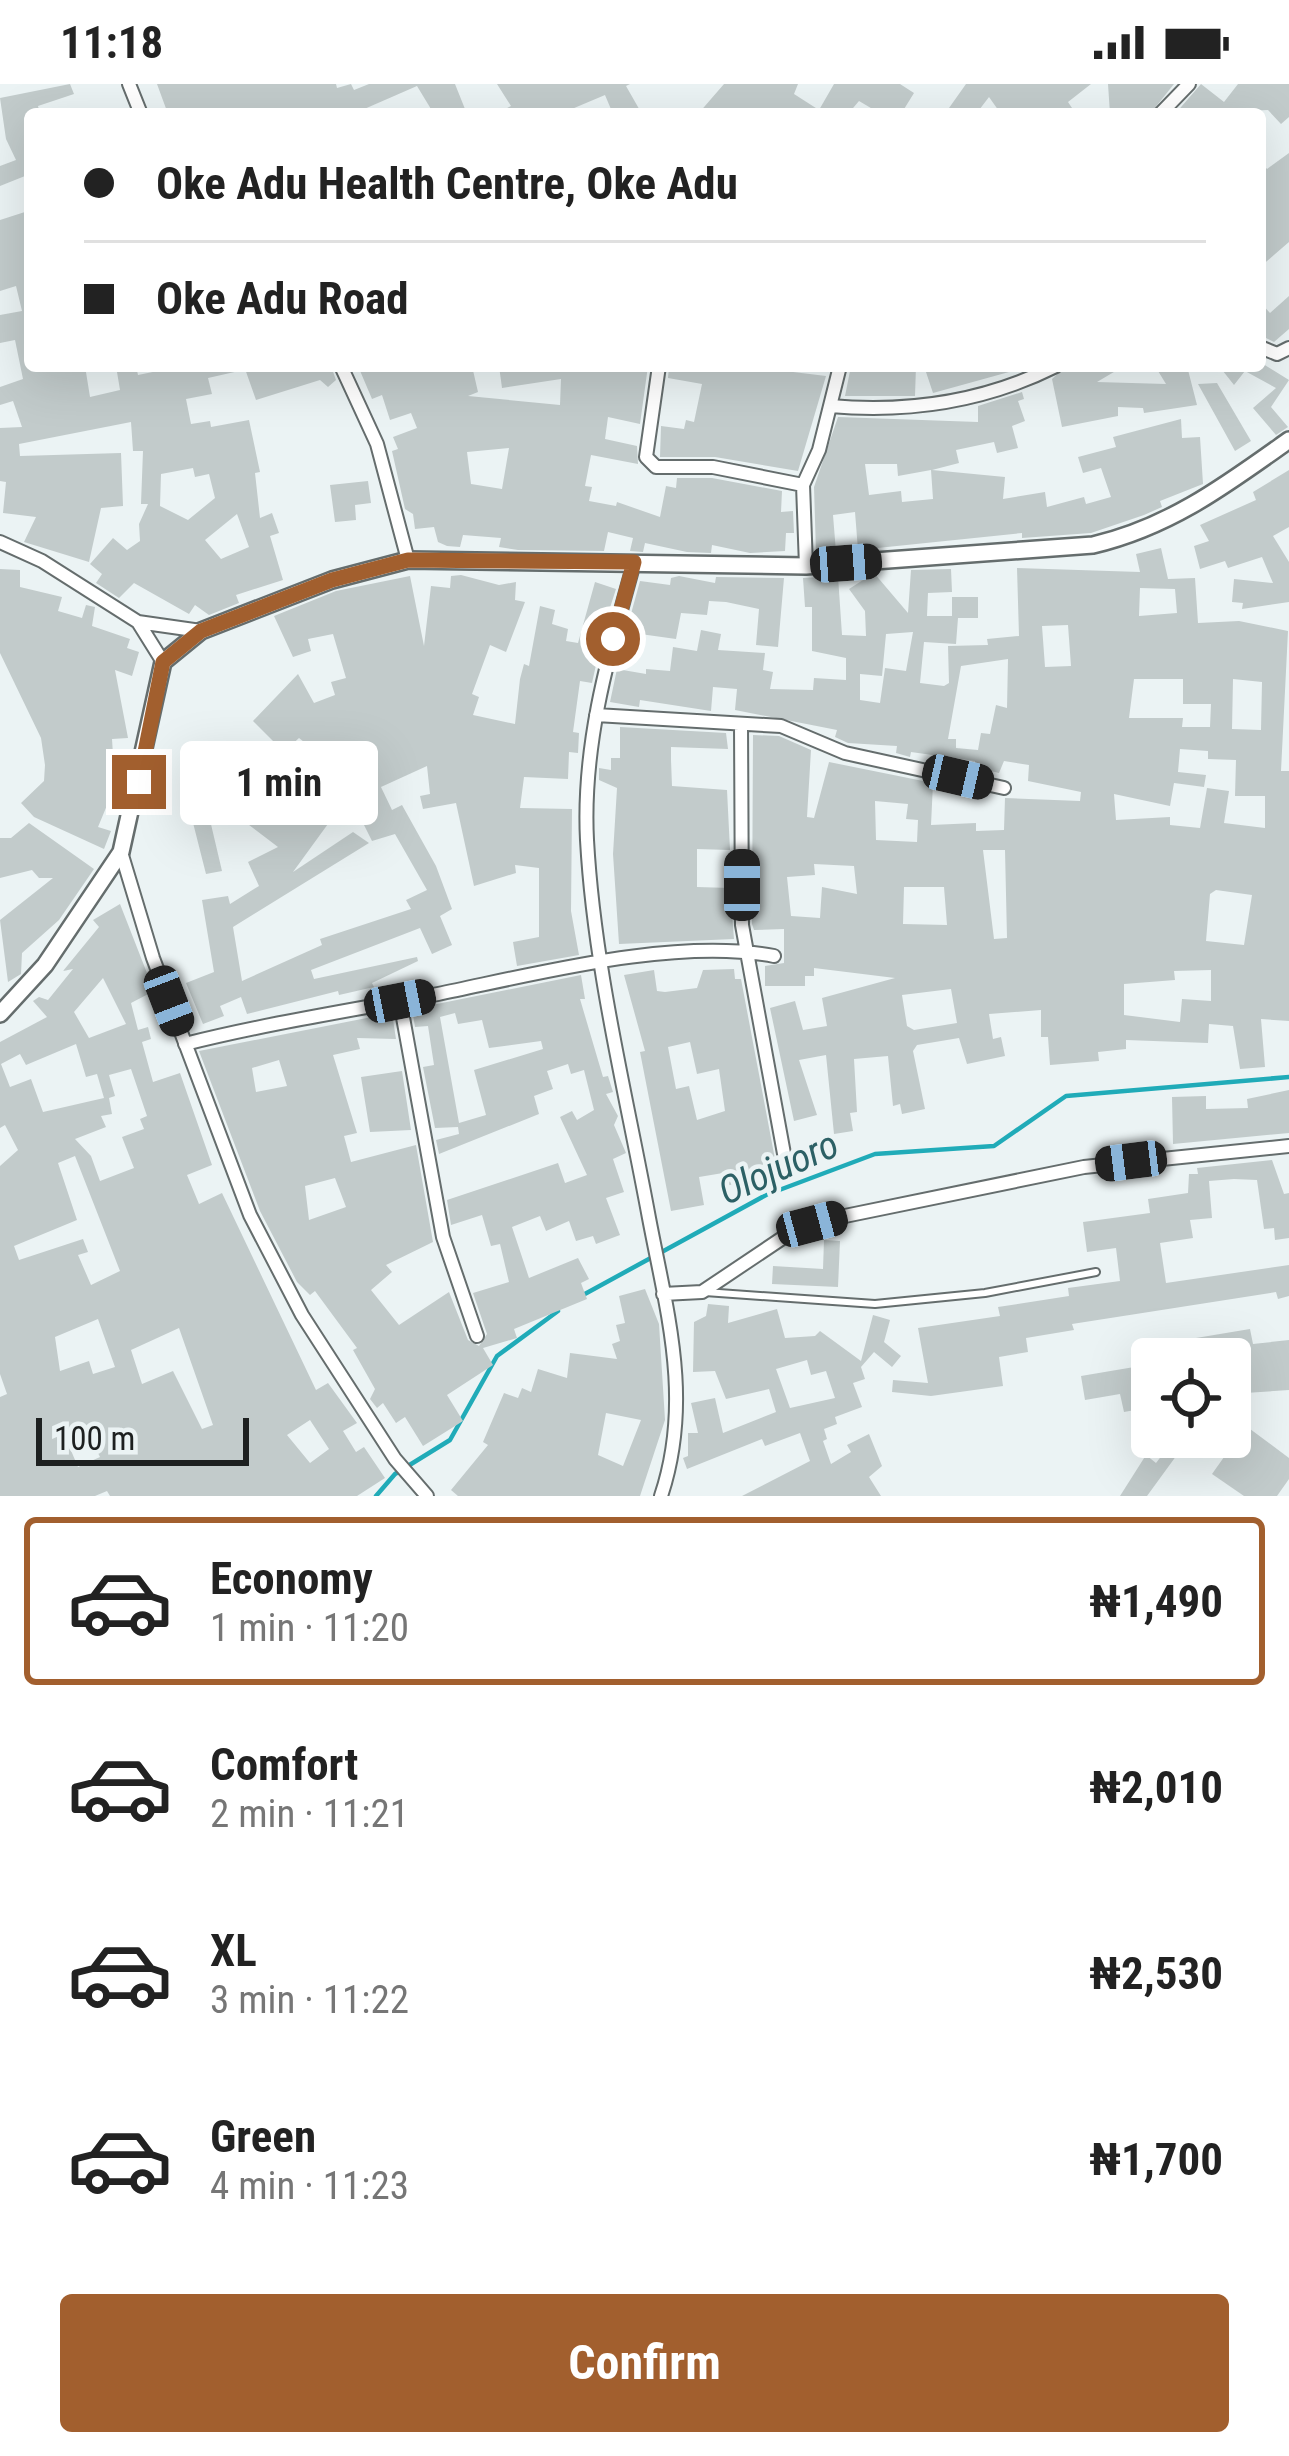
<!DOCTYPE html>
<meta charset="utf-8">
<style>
body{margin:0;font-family:"Roboto Condensed",sans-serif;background:#f6f6f6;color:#222;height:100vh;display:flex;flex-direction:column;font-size:45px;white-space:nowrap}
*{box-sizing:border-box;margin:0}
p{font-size:39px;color:#767676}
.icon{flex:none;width:66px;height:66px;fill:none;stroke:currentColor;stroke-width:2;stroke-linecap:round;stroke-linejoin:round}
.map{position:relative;height:1412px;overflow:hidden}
.panel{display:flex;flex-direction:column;background:#fff;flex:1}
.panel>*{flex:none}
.guide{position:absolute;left:24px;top:24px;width:1242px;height:264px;border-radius:12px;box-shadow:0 12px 48px #0002;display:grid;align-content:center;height:264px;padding:0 60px;background:#fff}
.fabs{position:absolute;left:1131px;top:1254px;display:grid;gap:24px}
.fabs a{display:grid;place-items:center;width:120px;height:120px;border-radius:12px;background:#fff;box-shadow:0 12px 48px #0002;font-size:60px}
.scale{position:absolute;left:36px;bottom:30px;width:213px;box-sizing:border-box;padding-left:12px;border:6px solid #1d2020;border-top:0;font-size:33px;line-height:42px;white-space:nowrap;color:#1d2020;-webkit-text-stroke:9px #ebf3f4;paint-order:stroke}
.end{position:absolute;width:54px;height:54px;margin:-27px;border:15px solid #a25f2e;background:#fff;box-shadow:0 0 0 6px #fff}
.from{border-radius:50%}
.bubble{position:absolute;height:84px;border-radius:12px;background:#fff;box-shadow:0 12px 48px #0002;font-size:39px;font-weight:700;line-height:84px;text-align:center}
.car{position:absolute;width:36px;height:72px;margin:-36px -18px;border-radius:15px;box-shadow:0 0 9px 3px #0007;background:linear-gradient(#222 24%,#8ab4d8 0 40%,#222 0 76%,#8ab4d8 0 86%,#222 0)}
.guide b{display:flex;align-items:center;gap:42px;height:114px;font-size:45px}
.guide b+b{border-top:3px solid #e0e0e0}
.guide i{width:30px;height:30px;background:#222}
ul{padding:21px 0 0;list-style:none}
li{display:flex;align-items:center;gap:36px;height:168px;margin:0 24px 18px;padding:0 36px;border:6px solid transparent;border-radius:12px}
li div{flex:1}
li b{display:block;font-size:45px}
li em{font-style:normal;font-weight:700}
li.selected{border-color:#a25f2e}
li>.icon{width:108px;height:108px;stroke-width:1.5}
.primary-button{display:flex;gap:24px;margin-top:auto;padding:24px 60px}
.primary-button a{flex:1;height:138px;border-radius:12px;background:#a25f2e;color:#fff;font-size:48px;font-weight:700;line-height:138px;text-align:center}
.status{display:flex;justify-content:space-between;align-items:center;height:84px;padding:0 60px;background:#fff;direction:ltr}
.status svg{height:33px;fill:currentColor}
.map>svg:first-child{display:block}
</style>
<div class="status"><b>11:18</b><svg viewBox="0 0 49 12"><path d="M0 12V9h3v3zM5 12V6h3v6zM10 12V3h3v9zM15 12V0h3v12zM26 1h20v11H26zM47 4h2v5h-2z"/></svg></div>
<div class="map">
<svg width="1289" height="1412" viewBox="0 0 1289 1412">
<rect width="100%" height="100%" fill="#ebf3f4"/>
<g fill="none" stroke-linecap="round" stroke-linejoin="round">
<path stroke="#20abb8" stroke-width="4.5" d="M583 1211 766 1111 875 1070 994 1062 1066 1012 1289 993
M376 1412 395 1390 450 1356 497 1272 558 1227"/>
</g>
<path fill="#c2cbcb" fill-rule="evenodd" d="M70 0 74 10 38 22 40 30H30V90L0 102V82L16 76 6 55 0 14Z
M157 0H336L337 4 351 0 354 6 369 0H455L467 30H434L417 2 362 26 364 30H168Z
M497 0H630L626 2 642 30H613L605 11 560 30H496L511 22Z
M724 0H798L794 10 819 26 834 0H900L914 9 901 30H881L859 17 848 30H698Z
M966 0H1091L1068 18 1076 30H1001L989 13 976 30H957L949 24Z
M1108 0H1174L1150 30H1110Z
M1201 0 1224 18 1238 0H1289V33L1281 40 1268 26 1175 30Z
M1289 69V158L1260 183V77L1267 85Z
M28 127 30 282H42L43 288 85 282 90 313 120 306 116 282H136L138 291 182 282H238L239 287 208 294 212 310 186 315 191 340 210 337 211 343 249 336 260 388 255 389 260 434 272 429 279 449 270 452 283 496 236 511 239 519 209 531 195 521 189 530 134 499 119 514 96 499 102 490 90 480 113 454 127 466 140 457 139 440 148 420H141L143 367H133L131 338 19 360 20 372 121 369 123 422 101 424 89 478 24 458 36 433 3 429 6 398 0 397V344L22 343 13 317 0 321V303L23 295 15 256 0 259V231L22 227 16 202 0 207V136ZM193 384 195 393 209 390 215 414 188 436 160 422 161 390ZM237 430 249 463 221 475 205 456Z
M1289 212V245L1274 258 1266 254 1260 247V218L1270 229Z
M1260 278 1289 296 1271 323 1288 343 1276 351 1253 324 1276 304 1245 287 1234 301 1219 282Z
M244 282H331L336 296 328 303 320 296 256 316Z
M358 282H472L478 308 468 312 560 321 561 295 502 304 499 282H648L640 340 608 333 605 355 637 362 638 380 591 371 585 402 592 403 589 417 616 422 617 418 660 433 666 402 676 404 677 394H712L782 407 781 428 793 427 794 449H786L785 467 750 469 712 461 711 469 687 468 645 459 643 468 630 467 633 454 608 448 604 467 518 466 499 463 501 454 463 451 460 463 447 462 438 458 434 443 415 445 413 430 405 425 392 367 398 365 393 353 417 344 411 329 390 336 382 311 372 315ZM509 364 502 405 471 400 467 368Z
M669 282H787L785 287 826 292 798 387 715 373H660L661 342 684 345 686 336 694 338 702 300 668 294Z
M851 282H916L915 312H845Z
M924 282H1031L933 309Z
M1066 282H1124L1097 298 1166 300 1155 282H1187L1197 321 1144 329 1143 324 1118 323V332L1062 343 1052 295Z
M1217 299 1251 357 1235 367 1198 300Z
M1022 308 1024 315 1018 317 1025 337 1012 342 1018 364 997 369 994 358 956 366 959 379 932 386 1005 393 1003 415 1045 408 1047 423 1084 413 1086 420 1111 413 1101 384 1083 389 1078 373 1116 363 1113 353 1181 335 1182 354 1200 353 1203 400 1160 417 1162 423 1144 431 1091 449 1022 454V449L858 466 855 428 833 431 836 468 816 469 814 403 838 333 978 338V322ZM865 380H897L898 392 931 386 933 415 902 418 901 407 869 411Z
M1289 386V443L1273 452 1289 478V518L1242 525 1243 519 1232 518 1234 495 1273 499 1262 473 1228 484 1225 477 1200 485 1194 462 1209 457 1200 441 1256 416 1253 408Z
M368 397 371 419 355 421 356 436 335 438 330 401Z
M1161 464 1168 495 1195 494 1198 539 1239 537 1288 547 1281 687H1289V937L1261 935 1265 983 1240 985 1233 942 1209 940 1208 959 1126 956V965L1098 968 1099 977 1050 981 1048 953H1041V926L989 930 993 955 1001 953 1005 972 967 980 959 954 917 961 913 967 925 1025 902 1030 900 1020 893 1022 888 972 854 975 857 1028 850 1029 853 1047 834 1050 826 971 799 976 817 1031 794 1037 770 924 795 917 803 946 827 942 822 914 895 894 814 884V892H805V902H765V882L784 879V845L754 846 752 840 753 651 779 652 811 666 807 733 814 734 829 678 933 699 931 741 976 739V747L1004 746 1005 714 1080 717 1081 708 1028 697 1029 681 1004 677 999 689 974 683 975 677 911 668 910 673 896 669 897 662 848 659 835 653 837 646 735 626 737 605 713 603 711 627 640 616 639 623 610 618 617 585 646 590V585L670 587 673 563 697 567 701 546 721 550 718 566 765 569 763 586 773 588 770 605 813 606 814 594 846 596V574L812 567V523H805L803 494 838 492 842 551 866 552 865 527 849 505 874 489 908 529 911 486 951 485 952 508 928 509 927 532H952V513H978V534H958L956 560 924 558 920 599 944 602 949 599 948 562 988 561 987 555 1019 552 1017 484 1140 488 1136 470ZM1140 504 1175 505 1177 529 1139 532ZM1068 541 1071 582 1045 583 1042 542ZM913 548 906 587 885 584 880 619 860 616V590L882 592 886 550ZM1008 575 1007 624 996 621 990 650 981 649 978 666 956 664V655H948L961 582ZM1134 595H1183V620H1211L1210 643H1182L1183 634H1129ZM1233 595 1262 598 1261 646 1232 645ZM1180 665 1208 667V675L1236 676 1235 712H1265V744L1224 739 1229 707 1207 704 1200 744 1170 741V733L1116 736 1114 710 1170 722 1174 699 1204 703 1206 691 1178 688ZM875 717 908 720 906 735 918 736 917 758 876 756ZM983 766H1005L1007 854 994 855ZM814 780 854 782 857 810 822 803 820 834 791 832 787 793 815 791ZM904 803H944L947 841 903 840ZM1216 806 1252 811 1244 861 1206 857 1210 810ZM1211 886V917L1182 915 1180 938 1124 931V900L1175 896 1174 887ZM951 905 957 939 914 946 907 942 902 911Z
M0 485 20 486V503L62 513 58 527 82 534 86 521 95 523 92 542 130 555 127 564 139 568 132 592 115 586 128 654 112 655 115 702 98 743 111 747 104 765 34 733 21 719 44 697 45 681 41 654 0 569Z
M461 491 499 501 516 498 515 516 525 518 506 568 490 561 472 610 479 613 473 631 515 640 520 595 524 580 529 582 540 522 555 526 552 540 568 545 566 557 578 559 595 498 616 505 592 580 596 581 592 599 580 597 573 648 579 649 578 669 569 668 568 695 524 693 520 724 572 725 571 827 579 871 517 882 513 858 539 853V784L515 781 516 789 474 802 456 719 423 725 420 712 430 710 427 682 381 703 392 726 402 721 436 782 452 825 440 832 452 861 432 870 420 844 311 886 314 895 417 873 418 877 372 899 374 903 339 911 338 907 247 930 241 913 220 922 224 932 203 940 186 899 214 888 202 816 228 812 230 820 259 802 248 778 278 763 220 719 244 688 312 741 324 725 333 733 293 788 353 748 369 759 233 843 242 897 322 861 320 855 411 825 406 816 427 806 395 750 372 757 351 715 364 710 351 682 341 687 330 666 324 674 299 654 284 668 253 637 298 590 314 619 335 611 331 598 346 594 333 550 308 555 311 567 293 573 274 532 336 507 410 492 424 562 431 502 450 504 451 492Z
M679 492 715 499 716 493 784 494 778 563 756 561 759 525 726 518 709 517 707 531 681 529 676 555 626 548 640 497 670 501 671 494Z
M620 643 726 649 728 665 671 663V676L672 702 727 706 730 766 697 765V803L730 804 734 855 619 860 613 770 617 704 599 696V684L611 686V674H620Z
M206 719 222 787 206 790 189 723Z
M29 739 94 785 59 836 22 869 21 890 8 898 0 836 53 794H39L32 786 0 794V754H11Z
M120 820 154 907 131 919 138 946 148 943 151 955 142 958 153 998 180 989 212 1081 187 1091 199 1120 222 1109 316 1306 328 1299 357 1339 343 1347 356 1368 364 1363 385 1394 357 1412H110L107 1407 95 1412H0V1313L7 1310 0 1290V1082L18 1066 5 1041 0 1044V958L47 933 33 917 39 913 48 916 73 885 63 887 99 843 93 836ZM103 894 126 940 89 954 74 928ZM76 960 86 993 97 990 104 1014 43 1028 31 995 10 1003 1 980 20 970 26 981ZM131 985 147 1032 140 1035 144 1045 122 1053 134 1084 100 1097 91 1072 75 1055 106 1043 101 1032 112 1030 109 1014 115 1012 109 991ZM75 1072 120 1187 91 1201 78 1171 88 1168 83 1155 19 1176 14 1162 77 1136 58 1079ZM98 1235 115 1283 93 1290 89 1277 60 1287 55 1253ZM179 1244 213 1341 202 1345 173 1287 142 1300 131 1266ZM310 1336 329 1365 310 1379 287 1351ZM84 1341 100 1373 78 1383 64 1350Z
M734 885 735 895H741L778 1091 725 1102 723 1089 699 1093 704 1121 671 1127 640 968 645 967 624 891 654 886 657 907 665 908 697 904 703 886ZM690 958 697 990 719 985 725 1027 697 1036 689 1002 676 1005 668 963Z
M581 891 585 915H580L603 993 608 992 613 1008 606 1010 618 1032 614 1041 626 1069 613 1075 624 1108 606 1114 620 1151 596 1160 593 1152 576 1157 569 1137 546 1147 540 1132 512 1143 529 1194 578 1174 589 1195 581 1199 587 1215 514 1245 517 1254 483 1264 493 1281 447 1311 463 1337 423 1362 405 1333 396 1339 383 1319 377 1324 370 1315 375 1305 353 1266 357 1264 315 1207 310 1211 297 1198 260 1127 199 967 392 929 396 955 357 954 360 965 333 971 357 1049 344 1052 351 1078 416 1061 433 1158 386 1181 392 1188 371 1206 399 1241 449 1208 468 1256 479 1262 487 1250 473 1209 509 1198 500 1160 491 1162 482 1131 451 1141 447 1116 558 1079 565 1099 587 1091 560 1033 572 1027 577 1036 594 1026 584 986 571 990 568 980 547 987 553 1005 534 1012 539 1030 439 1070 436 1056 459 1050 458 1043 435 1044 423 983 434 981 428 942 415 943 412 925ZM455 929 458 940 482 936 489 964 541 957 543 965 474 986 486 1031 459 1039 440 933ZM279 976 287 1002 256 1008 252 984ZM335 1094 346 1123 309 1136 305 1102Z
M402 987 411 1046 370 1048 361 993Z
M1289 1006V1049L1173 1060 1172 1013 1206 1012V1025L1248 1024 1247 1015Z
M1272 1076 1284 1110 1289 1109V1154L1275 1156 1274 1144 1264 1145 1257 1096 1234 1095 1209 1097 1212 1134 1190 1136 1193 1154 1160 1159 1166 1199 1289 1181V1212L1278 1215 1276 1208 1072 1240 1074 1246 1026 1254 1028 1268 999 1273 1003 1302 931 1312 892 1308 893 1296 928 1299 918 1244 1000 1232 998 1223 1069 1212 1068 1204 1120 1197 1116 1164 1087 1168 1083 1138 1150 1129 1148 1115 1188 1109 1189 1090H1198L1197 1084Z
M824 1156 840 1157 838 1203 772 1200 773 1182 823 1185Z
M645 1205 659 1240 665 1336 640 1412H458L451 1406 488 1361 483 1358 504 1309 518 1314 522 1304 531 1308 538 1285 567 1294 570 1269 617 1275 612 1260 620 1257 616 1241 625 1239 619 1212ZM606 1329 641 1336 623 1382 598 1371Z
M708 1220 729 1222 728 1239 777 1225 785 1254 815 1252 820 1247 861 1277 873 1231 890 1236 884 1258 901 1272 892 1283 874 1268 861 1283 865 1295 853 1299 862 1323 835 1333 837 1340 824 1345 827 1355 823 1357 831 1380 851 1368 847 1361 869 1350 882 1382 869 1393 881 1412H742L810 1377 800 1349 765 1362 762 1355 687 1385 683 1374 688 1372V1349H698L691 1319 715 1314 723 1349 776 1328 769 1305 726 1315 715 1287 693 1288 694 1238 706 1232ZM807 1276 811 1291 826 1287 835 1314 790 1324 776 1285Z
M1250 1245 1253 1260 1289 1256V1306L1230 1310V1266L1175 1275 1172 1258Z
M1152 1280V1307L1132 1310 1135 1326 1124 1328 1120 1310 1085 1316 1081 1292Z
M1246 1342 1289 1374V1395L1277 1412H1244L1212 1390Z
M1176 1353H1190L1147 1412H1120L1146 1371 1156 1379Z"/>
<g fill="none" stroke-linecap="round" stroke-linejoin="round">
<g stroke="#656d6d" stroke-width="10">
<path id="service" d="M705 1208 875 1220 985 1209 1096 1188"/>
</g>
<g stroke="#656d6d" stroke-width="16">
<path id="minor" d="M129 0 141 30
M1160 30 1189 0
M1260 263 1277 270 1289 264
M341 282 377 360 408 476
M659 282 646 373 656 383H713L803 401
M830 322C909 329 984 318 1056 282
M0 458 42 477 138 538 201 547
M634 479C609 569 582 660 587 756 594 883 626 1009 649 1134 667 1229 693 1316 661 1412
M806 482 803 401 819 366 840 282
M138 538 163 578
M596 631 781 642 845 669 1004 704
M741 640 742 841 787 1086
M121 768 153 874 250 1131 302 1231 395 1375 427 1412
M400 917 443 1153 477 1252
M185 960C269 939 353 926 438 910 536 890 676 853 774 872
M663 1210 702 1208 784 1153 840 1133 1084 1083 1289 1062"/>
</g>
<g stroke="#656d6d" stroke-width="20">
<path id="tertiary" d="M0 930 45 881 121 768 163 578 201 547 332 496 408 476 806 482 1093 461C1170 443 1226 401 1289 356"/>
</g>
<use href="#service" stroke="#fff" stroke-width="6"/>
<use href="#minor" stroke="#fff" stroke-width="12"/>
<use href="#tertiary" stroke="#fff" stroke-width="15"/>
</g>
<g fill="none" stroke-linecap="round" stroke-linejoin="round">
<path stroke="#a25f2e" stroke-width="15" d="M139 698 163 578 201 547 332 496 408 476 634 478 613 555"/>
</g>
<g text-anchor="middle" stroke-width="9" stroke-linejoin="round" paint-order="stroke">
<g font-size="39" font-style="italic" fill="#2c6065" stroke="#ebf3f4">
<text transform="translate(778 1083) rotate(-24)" y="14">Olojuoro</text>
</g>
</g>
</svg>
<div class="fabs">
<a><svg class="icon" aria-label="locate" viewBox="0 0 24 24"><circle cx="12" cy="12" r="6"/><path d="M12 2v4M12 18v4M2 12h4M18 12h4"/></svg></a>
</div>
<div class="scale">100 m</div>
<i class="end from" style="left:613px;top:555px"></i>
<i class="end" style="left:139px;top:698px"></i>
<div class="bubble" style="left:180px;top:657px;width:198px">1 min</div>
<i class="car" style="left:846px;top:479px;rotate:86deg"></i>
<i class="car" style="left:958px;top:693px;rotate:103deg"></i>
<i class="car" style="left:742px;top:801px;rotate:0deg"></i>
<i class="car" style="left:169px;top:917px;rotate:159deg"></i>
<i class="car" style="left:400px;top:917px;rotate:79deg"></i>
<i class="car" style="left:1131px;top:1077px;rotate:263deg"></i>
<i class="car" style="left:812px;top:1140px;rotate:75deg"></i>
<div class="guide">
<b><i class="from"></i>Oke Adu Health Centre, Oke Adu</b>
<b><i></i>Oke Adu Road</b>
</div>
</div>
<section class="panel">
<ul>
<li class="selected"><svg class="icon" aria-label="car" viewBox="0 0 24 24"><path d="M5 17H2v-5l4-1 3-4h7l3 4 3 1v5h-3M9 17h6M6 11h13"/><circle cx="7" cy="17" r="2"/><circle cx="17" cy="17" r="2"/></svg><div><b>Economy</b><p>1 min · 11:20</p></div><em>₦1,490</em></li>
<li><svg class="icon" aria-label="car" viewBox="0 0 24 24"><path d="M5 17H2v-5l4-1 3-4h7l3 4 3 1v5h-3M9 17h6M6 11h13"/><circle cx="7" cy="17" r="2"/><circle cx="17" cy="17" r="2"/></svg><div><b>Comfort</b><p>2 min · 11:21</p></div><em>₦2,010</em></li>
<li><svg class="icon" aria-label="car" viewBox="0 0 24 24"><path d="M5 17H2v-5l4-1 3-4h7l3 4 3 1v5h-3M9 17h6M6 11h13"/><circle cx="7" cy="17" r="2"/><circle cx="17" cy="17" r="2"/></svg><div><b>XL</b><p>3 min · 11:22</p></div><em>₦2,530</em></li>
<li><svg class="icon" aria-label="car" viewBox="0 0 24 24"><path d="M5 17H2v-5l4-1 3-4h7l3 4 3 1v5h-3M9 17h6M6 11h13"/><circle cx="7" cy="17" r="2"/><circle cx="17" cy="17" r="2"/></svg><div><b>Green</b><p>4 min · 11:23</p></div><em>₦1,700</em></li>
</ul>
<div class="primary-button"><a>Confirm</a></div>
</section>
